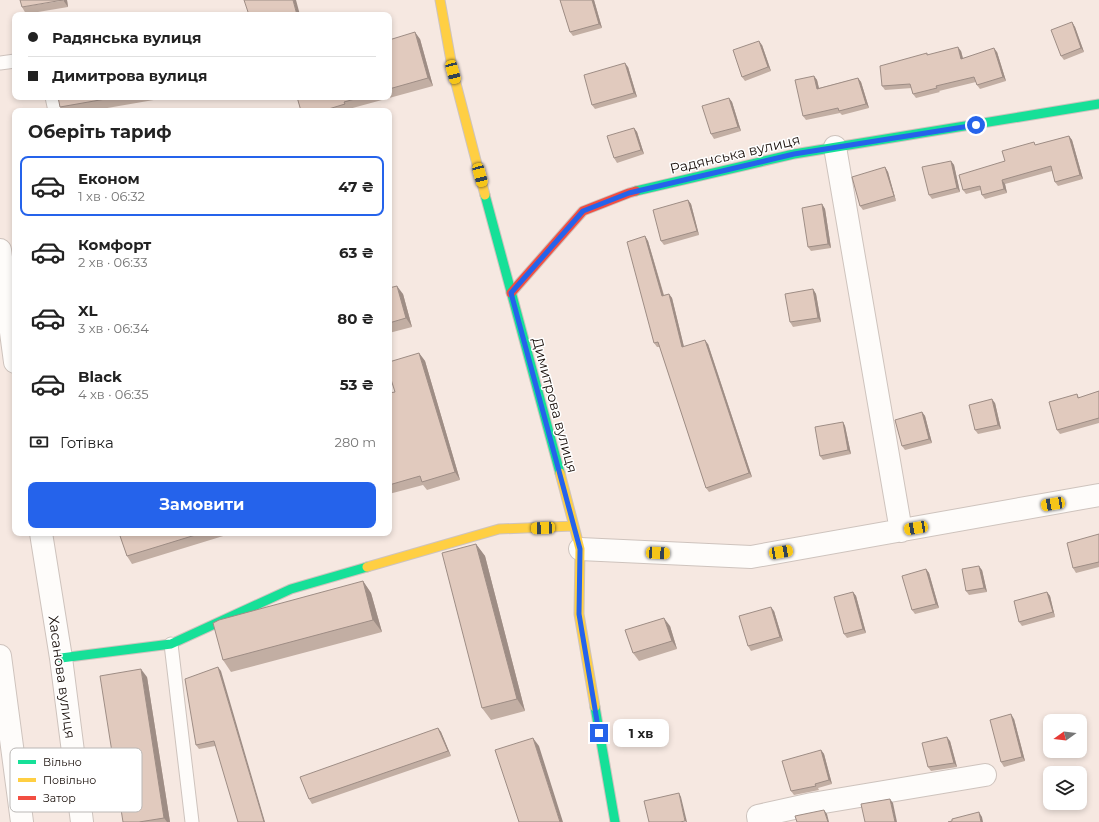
<!DOCTYPE html>
<html lang="uk">
<meta charset="utf-8">
<style>
body{margin:0;font-family:Montserrat,sans-serif;background:#f2f2f2;color:#222;height:100vh;display:flex;flex-direction:column;font-size:15px;white-space:nowrap}
*{box-sizing:border-box;margin:0}
p{font-size:13px;color:#767676}
.icon{flex:none;width:22px;height:22px;fill:none;stroke:currentColor;stroke-width:2;stroke-linecap:round;stroke-linejoin:round}
.map{position:relative;flex:1;overflow:hidden}
.sheet{position:absolute;left:12px;top:108px;width:380px;height:428px;display:flex;flex-direction:column;background:#fff;border-radius:8px;box-shadow:0 2px 6px #0003}
.sheet>*{flex:none}
.top-card{position:absolute;left:12px;top:12px;width:380px;height:88px;border-radius:8px;box-shadow:0 2px 6px #0003;display:grid;align-content:center;height:88px;padding:0 16px;background:#fff}
.needle{width:26px;rotate:255deg}
.fabs{position:absolute;left:1043px;top:714px;display:grid;gap:8px}
.fabs a{display:grid;place-items:center;width:44px;height:44px;border-radius:8px;background:#fff;box-shadow:0 2px 6px #0003;font-size:20px}
.end{position:absolute;width:18px;height:18px;margin:-9px;border:5px solid #2563eb;background:#fff;box-shadow:0 0 0 2px #fff}
.from{border-radius:50%}
.bubble{position:absolute;height:28px;border-radius:8px;background:#fff;box-shadow:0 2px 6px #0003;font-size:13px;font-weight:700;line-height:28px;text-align:center}
.car{position:absolute;width:12px;height:24px;margin:-12px -6px;border-radius:5px;box-shadow:0 0 3px 1px #0007;background:linear-gradient(#f5c518 24%,#345 0 40%,#f5c518 0 76%,#345 0 86%,#f5c518 0)}
.top-card b{display:flex;align-items:center;gap:14px;height:38px;font-size:15px}
.top-card b+b{border-top:1px solid #e0e0e0}
.top-card i{width:10px;height:10px;background:#222}
ul{padding:0;list-style:none}
li{display:flex;align-items:center;gap:12px;height:60px;margin:0 8px 6px;padding:0 8px;border:2px solid transparent;border-radius:8px}
li div{flex:1}
li b{display:block;font-size:15px}
li em{font-style:normal;font-weight:700}
li.current{border-color:#2563eb}
li>.icon{width:36px;height:36px;stroke-width:1.5}
h2{padding:0 16px;font-size:18px;line-height:48px}
.pay{display:flex;align-items:center;gap:10px;height:44px;padding:0 16px;font-size:15px}
.pay p{margin-inline-start:auto}
.action{display:flex;gap:8px;margin-top:auto;padding:8px 16px}
.action a{flex:1;height:46px;border-radius:8px;background:#2563eb;color:#fff;font-size:16px;font-weight:700;line-height:46px;text-align:center}
.map>svg:first-child{display:block}
</style>
<div class="map">
<svg width="1099" height="822" viewBox="0 0 1099 822">
<rect width="100%" height="100%" fill="#f6e8e1"/>
<g fill="none" stroke-linecap="round" stroke-linejoin="round">
<g stroke="#cec3bd" stroke-width="15">
<path id="lane" d="M0 63 15 61
M52 97 55 111
M171 644 192 822"/>
</g>
<g stroke="#cec3bd" stroke-width="24">
<path id="street" d="M835 147 901 531
M0 250 15 362
M41 533 61 658 82 822
M580 549 751 557 1099 495
M0 656 22 822
M759 822 758 816 812 804 985 775"/>
</g>
<g stroke="#cec3bd" stroke-width="11">
<path id="fast" d="M636 191 794 154 1099 104
M485 195 560 473
M61 658 171 644 291 589 367 567
M595 707 615 822"/>
</g>
<g stroke="#cec3bd" stroke-width="11">
<path id="slow" d="M440 0 453 72 485 195
M560 473 580 549 579 614 595 707
M367 567 499 529 573 526"/>
</g>
<g stroke="#cec3bd" stroke-width="11">
<path id="jam" d="M511 293 583 211 629 193 636 191"/>
</g>
<use href="#lane" stroke="#fefcfa" stroke-width="13"/>
<use href="#street" stroke="#fefcfa" stroke-width="22"/>
<use href="#fast" stroke="#16e098" stroke-width="9"/>
<use href="#slow" stroke="#ffcf43" stroke-width="9"/>
<use href="#jam" stroke="#f24e42" stroke-width="9"/>
</g>
<path fill="#c2aea3" d="M67 0 68 7 26 14 22 7Z
M560 0H594L602 28 573 36 570 32Z
M1072 22 1075 27 1084 52 1064 60 1061 56Z
M420 39 433 86 349 109 350 111H301L297 97H389V40Z
M762 45 771 71 745 81 742 77Z
M961 51 963 58 997 52 1006 81 980 89 977 85 976 82 939 91 940 92 916 98 913 94 912 88 885 90 882 86 928 55Z
M628 67 637 97 595 109 592 105Z
M814 76 817 80 819 88 858 78 861 82 869 108 842 115 840 113 806 120 803 116Z
M58 97H171L90 111H63L60 107Z
M729 98 732 102 741 131 714 139 711 134Z
M634 128 637 132 644 154 617 163 614 158Z
M1069 136 1072 140 1083 179 1058 186 1055 182 1052 171 1005 184 1007 193 985 199 982 195 981 190 966 194 963 190 1005 161 1036 145Z
M951 161 954 165 960 192 932 199 929 195Z
M885 167 888 172 896 201 863 210 860 206Z
M688 200 691 204 699 235 664 245 661 241Z
M822 204 825 209 831 248 811 251 808 247Z
M645 236 648 241 664 295 669 294 672 298 684 347 708 344 752 477 709 492 706 488 660 347H657L654 343Z
M389 288 403 294 412 327 389 333Z
M813 289 816 294 821 322 793 327 790 322Z
M419 353 425 361 460 480 427 490 423 485 389 494V393L395 392Z
M1099 391V423L1060 434 1057 430 1077 394 1079 398Z
M995 403 1001 429 978 434 975 430Z
M922 412 925 416 932 443 905 450 902 446Z
M843 422 845 426 851 454 823 460 820 456Z
M119 533H233L132 564 127 556Z
M1099 534V567L1076 573 1073 568Z
M476 544 485 556 525 711 491 720 482 708Z
M926 569 929 573 939 608 915 614 912 610Z
M982 570 987 592 969 595 966 591Z
M363 581 371 593 382 632 231 672 223 660Z
M853 592 856 596 866 633 847 638 844 634Z
M1047 592 1050 596 1055 617 1022 626 1019 622Z
M774 611 783 641 751 651 748 646Z
M670 626 677 649 639 661 633 653Z
M221 671 215 746 199 749 196 745Z
M147 677 170 822H123Z
M1014 719 1025 761 1004 767 1001 762Z
M438 728 441 732 451 756 312 804 309 799Z
M950 741 957 767 931 771 928 767Z
M821 750 824 754 832 784 818 788 819 790 794 795 791 791Z"/>
<path fill="#9e8d85" d="M63 0H67L68 7Z
M293 0H296L300 15H297Z
M592 0H594L602 28 599 24Z
M1072 22 1075 27 1084 52 1081 48Z
M415 32 420 39 433 86 428 78Z
M759 41 762 45 771 71 768 67Z
M958 47 961 51 964 63 961 59Z
M994 48 997 52 1006 81 1003 77Z
M625 63 628 67 637 97 634 93Z
M814 76 817 80 820 93 817 89Z
M858 78 861 82 869 108 866 104Z
M729 98 732 102 741 131 738 127Z
M634 128 637 132 644 154 641 150Z
M1069 136 1072 140 1083 179 1080 175Z
M951 161 954 165 960 192 957 188Z
M885 167 888 172 896 201 894 196Z
M1002 180 1005 184 1007 193 1004 189Z
M688 200 691 204 699 235 697 231Z
M822 204 825 209 831 248 828 244Z
M645 236 648 241 665 300 662 296Z
M397 286 403 294 412 327 406 318Z
M813 289 816 294 821 322 818 318Z
M669 294 672 298 685 351 682 347Z
M705 340 708 344 752 477 749 473Z
M419 353 425 361 460 480 455 472Z
M992 399 995 403 1001 429 998 425Z
M922 412 925 416 932 443 929 439Z
M843 422 845 426 851 454 848 450Z
M476 544 485 556 525 711 517 699Z
M979 566 982 570 987 592 984 588Z
M926 569 929 573 939 608 936 604Z
M363 581 371 593 382 632 373 620Z
M853 592 856 596 866 633 863 629Z
M1047 592 1050 596 1055 617 1053 612Z
M771 607 774 611 783 641 780 637Z
M664 618 670 626 677 649 672 641Z
M218 667 221 671 265 822H264Z
M141 669 147 677 170 822H167L164 818Z
M1011 714 1014 719 1025 761 1022 757Z
M438 728 441 732 451 756 448 751Z
M947 737 950 741 957 767 954 763Z
M533 738 539 746 563 822H560Z
M821 750 824 754 832 784 829 780Z
M679 793 681 797 687 822H686L685 821Z
M890 799 893 803 897 822H895Z
M824 810 827 814 829 822H828Z
M979 812 982 817 983 822H981Z"/>
<path fill="#e1cabe" stroke="#9e8d85" d="M20 0H63L22 7Z
M244 0H293L297 15H249Z
M560 0H592L599 24 570 32Z
M1072 22 1081 48 1061 56 1051 30Z
M415 32 428 78 389 89V40Z
M759 41 768 67 742 77 733 50Z
M958 47 961 59 994 48 1003 77 977 85 974 77 936 86 937 88 913 94 910 84 882 86 880 66 927 53V55Z
M625 63 634 93 592 105 584 75Z
M814 76 817 89 858 78 866 104 839 111 838 108 803 116 795 80Z
M58 97H117L60 107Z
M297 97H362L344 102 345 104 322 111H301Z
M729 98 738 127 711 134 702 106Z
M634 128 641 150 614 158 607 136Z
M1069 136 1080 175 1055 182 1051 166 1002 180 1004 189 982 195 980 186 963 190 959 175 1005 161 1002 151 1034 142 1035 145Z
M951 161 957 188 929 195 922 167Z
M885 167 894 196 860 206 852 177Z
M688 200 697 231 661 241 653 210Z
M822 204 828 244 808 247 802 208Z
M645 236 662 296 669 294 682 347 705 340 749 473 706 488 658 342 654 343 627 242Z
M397 286 406 318 389 323V288Z
M813 289 818 318 790 322 785 294Z
M419 353 455 472 422 482 420 476 389 485V393L395 392 389 373V362Z
M1099 391V418L1057 430 1049 402 1077 394 1078 398Z
M992 399 998 425 975 430 969 405Z
M922 412 929 439 902 446 895 420Z
M843 422 848 450 820 456 815 427Z
M119 533H202L127 556Z
M1099 534V562L1073 568 1067 543Z
M476 544 517 699 482 708 442 553Z
M979 566 984 588 966 591 962 569Z
M926 569 936 604 912 610 902 576Z
M363 581 373 620 223 660 213 623 219 620Z
M853 592 863 629 844 634 834 597Z
M1047 592 1053 612 1019 622 1014 601Z
M771 607 780 637 748 646 739 616Z
M664 618 672 641 633 653 625 630Z
M218 667 264 822H238L214 741 196 745 185 679Z
M141 669 164 818 139 822H123L100 676Z
M1011 714 1022 757 1001 762 990 720Z
M438 728 448 751 309 799 300 777Z
M947 737 954 763 928 767 922 743Z
M533 738 560 822H519L495 750Z
M821 750 829 780 815 784 816 786 791 791 782 761Z
M679 793 685 821 680 822H649L644 801Z
M890 799 895 822H865L861 804Z
M824 810 828 822H797L795 816Z
M979 812 981 822H948L952 821V819Z"/>
<g fill="none" stroke-linecap="round" stroke-linejoin="round">
<path stroke="#2563eb" stroke-width="5" d="M599 733 579 614 580 549 511 293 583 211 629 193 794 154 976 125"/>
</g>
<g text-anchor="middle" stroke-width="3" stroke-linejoin="round" paint-order="stroke">
<g font-size="14" fill="#180e09" stroke="#fff">
<text transform="translate(735 154) rotate(-13)" y="5">Радянська вулиця</text>
<text transform="translate(555 405) rotate(75)" y="5">Димитрова вулиця</text>
<text transform="translate(62 677) rotate(82)" y="5">Хасанова вулиця</text>
</g>
</g>
<rect x="10" y="748" width="132" height="64" rx="6" fill="#fff" stroke="#bab7b5" stroke-width="1"/>
<rect x="18" y="760" width="18" height="4" fill="#16e098"/>
<rect x="18" y="778" width="18" height="4" fill="#ffcf43"/>
<rect x="18" y="796" width="18" height="4" fill="#f24e42"/>
<g font-size="11" fill="#180e09">
<text x="43" y="766">Вільно</text>
<text x="43" y="784">Повільно</text>
<text x="43" y="802">Затор</text>
</g>
</svg>
<div class="fabs">
<a><svg class="needle" viewBox="-14 -14 28 28"><path d="M0-13l5 13h-10z" fill="#e53935"/><path d="M0 13l5-13h-10z" fill="#767676"/></svg></a>
<a><svg class="icon" aria-label="layers" viewBox="0 0 24 24"><path d="M12 4l9 5-9 5-9-5zM3 14l9 5 9-5"/></svg></a>
</div>
<i class="end from" style="left:976px;top:125px"></i>
<i class="end" style="left:599px;top:733px"></i>
<div class="bubble" style="left:613px;top:719px;width:56px">1 хв</div>
<i class="car" style="left:453px;top:72px;rotate:165deg"></i>
<i class="car" style="left:480px;top:175px;rotate:165deg"></i>
<i class="car" style="left:1053px;top:504px;rotate:260deg"></i>
<i class="car" style="left:543px;top:528px;rotate:268deg"></i>
<i class="car" style="left:916px;top:528px;rotate:260deg"></i>
<i class="car" style="left:781px;top:552px;rotate:80deg"></i>
<i class="car" style="left:658px;top:553px;rotate:93deg"></i>
<div class="top-card">
<b><i class="from"></i>Радянська вулиця</b>
<b><i></i>Димитрова вулиця</b>
</div>
<section class="sheet">
<h2>Оберіть тариф</h2>
<ul>
<li class="current"><svg class="icon" aria-label="car" viewBox="0 0 24 24"><path d="M5 17H2v-5l4-1 3-4h7l3 4 3 1v5h-3M9 17h6M6 11h13"/><circle cx="7" cy="17" r="2"/><circle cx="17" cy="17" r="2"/></svg><div><b>Економ</b><p>1 хв · 06:32</p></div><em>47 ₴</em></li>
<li><svg class="icon" aria-label="car" viewBox="0 0 24 24"><path d="M5 17H2v-5l4-1 3-4h7l3 4 3 1v5h-3M9 17h6M6 11h13"/><circle cx="7" cy="17" r="2"/><circle cx="17" cy="17" r="2"/></svg><div><b>Комфорт</b><p>2 хв · 06:33</p></div><em>63 ₴</em></li>
<li><svg class="icon" aria-label="car" viewBox="0 0 24 24"><path d="M5 17H2v-5l4-1 3-4h7l3 4 3 1v5h-3M9 17h6M6 11h13"/><circle cx="7" cy="17" r="2"/><circle cx="17" cy="17" r="2"/></svg><div><b>XL</b><p>3 хв · 06:34</p></div><em>80 ₴</em></li>
<li><svg class="icon" aria-label="car" viewBox="0 0 24 24"><path d="M5 17H2v-5l4-1 3-4h7l3 4 3 1v5h-3M9 17h6M6 11h13"/><circle cx="7" cy="17" r="2"/><circle cx="17" cy="17" r="2"/></svg><div><b>Black</b><p>4 хв · 06:35</p></div><em>53 ₴</em></li>
</ul>
<div class="pay"><svg class="icon" aria-label="cash" viewBox="0 0 24 24"><path d="M3 7h18v10H3z"/><circle cx="12" cy="12" r="2"/></svg>Готівка<p>280 m</p></div>
<div class="action"><a>Замовити</a></div>
</section>
</div>
